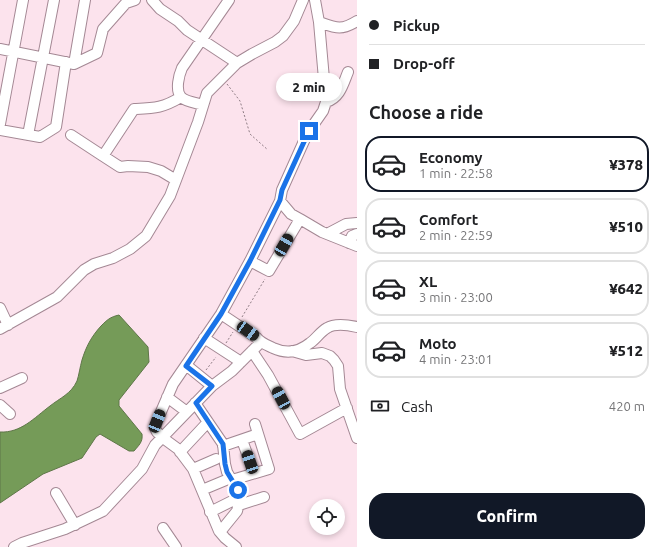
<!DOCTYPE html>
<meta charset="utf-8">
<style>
body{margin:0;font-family:Ubuntu,sans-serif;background:#f6f6f6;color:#202124;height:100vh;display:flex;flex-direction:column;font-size:15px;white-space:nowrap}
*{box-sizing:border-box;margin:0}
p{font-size:13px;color:#757577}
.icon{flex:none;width:22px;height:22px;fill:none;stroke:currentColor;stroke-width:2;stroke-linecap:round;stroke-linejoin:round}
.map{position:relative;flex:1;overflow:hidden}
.details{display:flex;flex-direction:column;background:#fff;width:300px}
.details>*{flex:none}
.banner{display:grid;align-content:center;height:88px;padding:0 12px;background:#fff}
.buttons{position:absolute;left:309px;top:499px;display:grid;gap:8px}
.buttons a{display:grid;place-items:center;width:36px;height:36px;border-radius:50%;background:#fff;box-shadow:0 2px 6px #0003;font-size:20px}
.end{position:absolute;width:18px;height:18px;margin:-9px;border:5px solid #1a73e8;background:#fff;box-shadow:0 0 0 2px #fff}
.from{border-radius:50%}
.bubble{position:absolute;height:28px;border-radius:14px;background:#fff;box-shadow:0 2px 6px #0003;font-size:13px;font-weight:800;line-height:28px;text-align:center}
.car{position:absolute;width:12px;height:24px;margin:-12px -6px;border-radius:5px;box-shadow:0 0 3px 1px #0007;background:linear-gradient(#222 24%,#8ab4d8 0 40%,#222 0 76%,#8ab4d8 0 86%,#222 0)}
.banner b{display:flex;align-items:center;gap:14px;height:38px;font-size:15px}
.banner b+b{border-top:1px solid #e0e0e0}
.banner i{width:10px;height:10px;background:#202124}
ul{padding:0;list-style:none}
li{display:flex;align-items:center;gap:12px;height:56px;margin:0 8px 6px;padding:0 4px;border:2px solid #e0e0e0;border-radius:16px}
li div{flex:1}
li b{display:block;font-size:15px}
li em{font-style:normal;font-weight:800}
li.selected{border-color:#111827}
li>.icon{width:36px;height:36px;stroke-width:1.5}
h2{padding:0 12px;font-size:18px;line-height:48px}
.pay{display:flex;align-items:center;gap:10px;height:44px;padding:0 12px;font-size:15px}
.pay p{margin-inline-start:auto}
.button{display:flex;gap:8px;margin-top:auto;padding:8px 12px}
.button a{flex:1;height:46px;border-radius:16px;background:#111827;color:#fff;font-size:16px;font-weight:800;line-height:46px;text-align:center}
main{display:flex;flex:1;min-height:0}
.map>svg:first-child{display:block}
</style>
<main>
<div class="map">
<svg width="357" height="547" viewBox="0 0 357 547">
<rect width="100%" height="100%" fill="#fce3ed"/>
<path fill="#759b58" stroke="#5e7648" d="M119 315 148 347 149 362 119 400V406L142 434C143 442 139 445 134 451H129L100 434 96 437 82 458 43 474 0 503V432C21 433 34 418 50 406 60 398 71 394 77 381 79 375 80 367 82 360 86 347 91 337 101 326 107 320 110 317 119 315Z"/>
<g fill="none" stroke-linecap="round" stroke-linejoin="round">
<g stroke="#a48894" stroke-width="12">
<path id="minor" d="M152 0 160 9 178 21 187 30 237 63
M319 22C336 28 341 31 357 21
M0 49 74 64 97 53 103 29 126 3 135 0
M74 64 85 0
M326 102C340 98 343 84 348 72
M203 105C197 103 186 102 181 97 175 90 179 75 182 68L229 0
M0 124 23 0
M0 130 40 137 56 127 66 62
M28 135 54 0
M71 135 103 156
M176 180 161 171 148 167 128 166 120 167 103 156 134 109C155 108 163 108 181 97
M300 219 322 232 357 246
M327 234 346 224 357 223
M349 243 352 236 357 234
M250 261 269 271 300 219 291 214 280 201
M0 308 8 325
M221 314 257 338C261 343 267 345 273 348 286 354 299 352 310 343 316 339 320 332 327 328 335 323 348 325 357 327
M0 329 57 297 84 270 94 264 113 258 130 249 146 236 170 196 198 122 207 93 237 63 252 54 275 42 283 36 294 21 303 0
M204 338 241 362
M252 351 268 375 300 434 347 408
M292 351 306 355 322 353 330 356 334 360 338 366 340 389 357 438
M186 365 212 386
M0 388 22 378
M167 397 187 412
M195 403 223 444 225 464 227 472 241 496 237 511 220 532
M0 405 10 414
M242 440 254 473
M223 446 258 434
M180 452 208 422
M193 469 216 459
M232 480 269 469 255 424
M202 490 226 480
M56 493 75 525
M239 505 264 497
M210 512 234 500
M163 528 176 547
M14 547 22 543 65 529 103 511 142 469 155 445 212 386 232 371 261 342
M236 547 225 538 219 531 193 469 178 449 163 438 157 432 155 428 157 421 173 384 221 314 250 261 280 201 282 190 304 141 309 131 323 111 326 102 319 22 315 0"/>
</g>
<path stroke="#8f7d85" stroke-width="1" stroke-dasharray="2 2" stroke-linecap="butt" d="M227 84 240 101 250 134 268 150
M242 317 265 279
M226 343 233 332
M206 370 216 357"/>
<use href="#minor" stroke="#fff" stroke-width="10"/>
</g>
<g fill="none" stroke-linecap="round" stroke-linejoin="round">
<path stroke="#1a73e8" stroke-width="5" d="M238 490 227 472 225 464 223 444 196 403 212 386 186 366 221 314 250 261 280 200 282 190 309 131"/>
</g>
</svg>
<div class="buttons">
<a><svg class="icon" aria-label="locate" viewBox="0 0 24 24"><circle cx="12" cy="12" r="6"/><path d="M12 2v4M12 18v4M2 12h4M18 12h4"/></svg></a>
</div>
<i class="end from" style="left:238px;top:490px"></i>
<i class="end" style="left:309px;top:131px"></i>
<div class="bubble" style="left:276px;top:73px;width:66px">2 min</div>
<i class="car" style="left:284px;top:245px;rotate:30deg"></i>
<i class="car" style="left:248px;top:331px;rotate:125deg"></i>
<i class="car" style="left:281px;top:398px;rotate:332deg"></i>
<i class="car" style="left:157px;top:421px;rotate:22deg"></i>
<i class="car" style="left:250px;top:462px;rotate:341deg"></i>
</div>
<section class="details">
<div class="banner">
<b><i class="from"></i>Pickup</b>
<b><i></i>Drop-off</b>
</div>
<h2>Choose a ride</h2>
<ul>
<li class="selected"><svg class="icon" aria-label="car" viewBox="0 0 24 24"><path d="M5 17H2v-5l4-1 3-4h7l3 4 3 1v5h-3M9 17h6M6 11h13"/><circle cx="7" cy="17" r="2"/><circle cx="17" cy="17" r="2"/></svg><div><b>Economy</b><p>1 min · 22:58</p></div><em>¥378</em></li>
<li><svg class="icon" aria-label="car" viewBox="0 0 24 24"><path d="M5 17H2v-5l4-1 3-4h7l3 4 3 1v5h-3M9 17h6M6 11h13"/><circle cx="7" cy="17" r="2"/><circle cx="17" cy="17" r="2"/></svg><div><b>Comfort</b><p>2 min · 22:59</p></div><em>¥510</em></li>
<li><svg class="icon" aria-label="car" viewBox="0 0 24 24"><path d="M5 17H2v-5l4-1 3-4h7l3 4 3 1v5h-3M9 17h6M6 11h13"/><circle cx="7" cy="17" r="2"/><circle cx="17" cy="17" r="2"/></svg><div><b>XL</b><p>3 min · 23:00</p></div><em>¥642</em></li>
<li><svg class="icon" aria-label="car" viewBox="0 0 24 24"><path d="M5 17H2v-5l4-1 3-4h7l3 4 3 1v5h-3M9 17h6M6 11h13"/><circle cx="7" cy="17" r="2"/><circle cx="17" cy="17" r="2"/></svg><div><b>Moto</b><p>4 min · 23:01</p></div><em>¥512</em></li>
</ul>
<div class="pay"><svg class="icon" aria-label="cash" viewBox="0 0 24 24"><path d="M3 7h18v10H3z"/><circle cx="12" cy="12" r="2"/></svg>Cash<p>420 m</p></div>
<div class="button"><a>Confirm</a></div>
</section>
</main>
